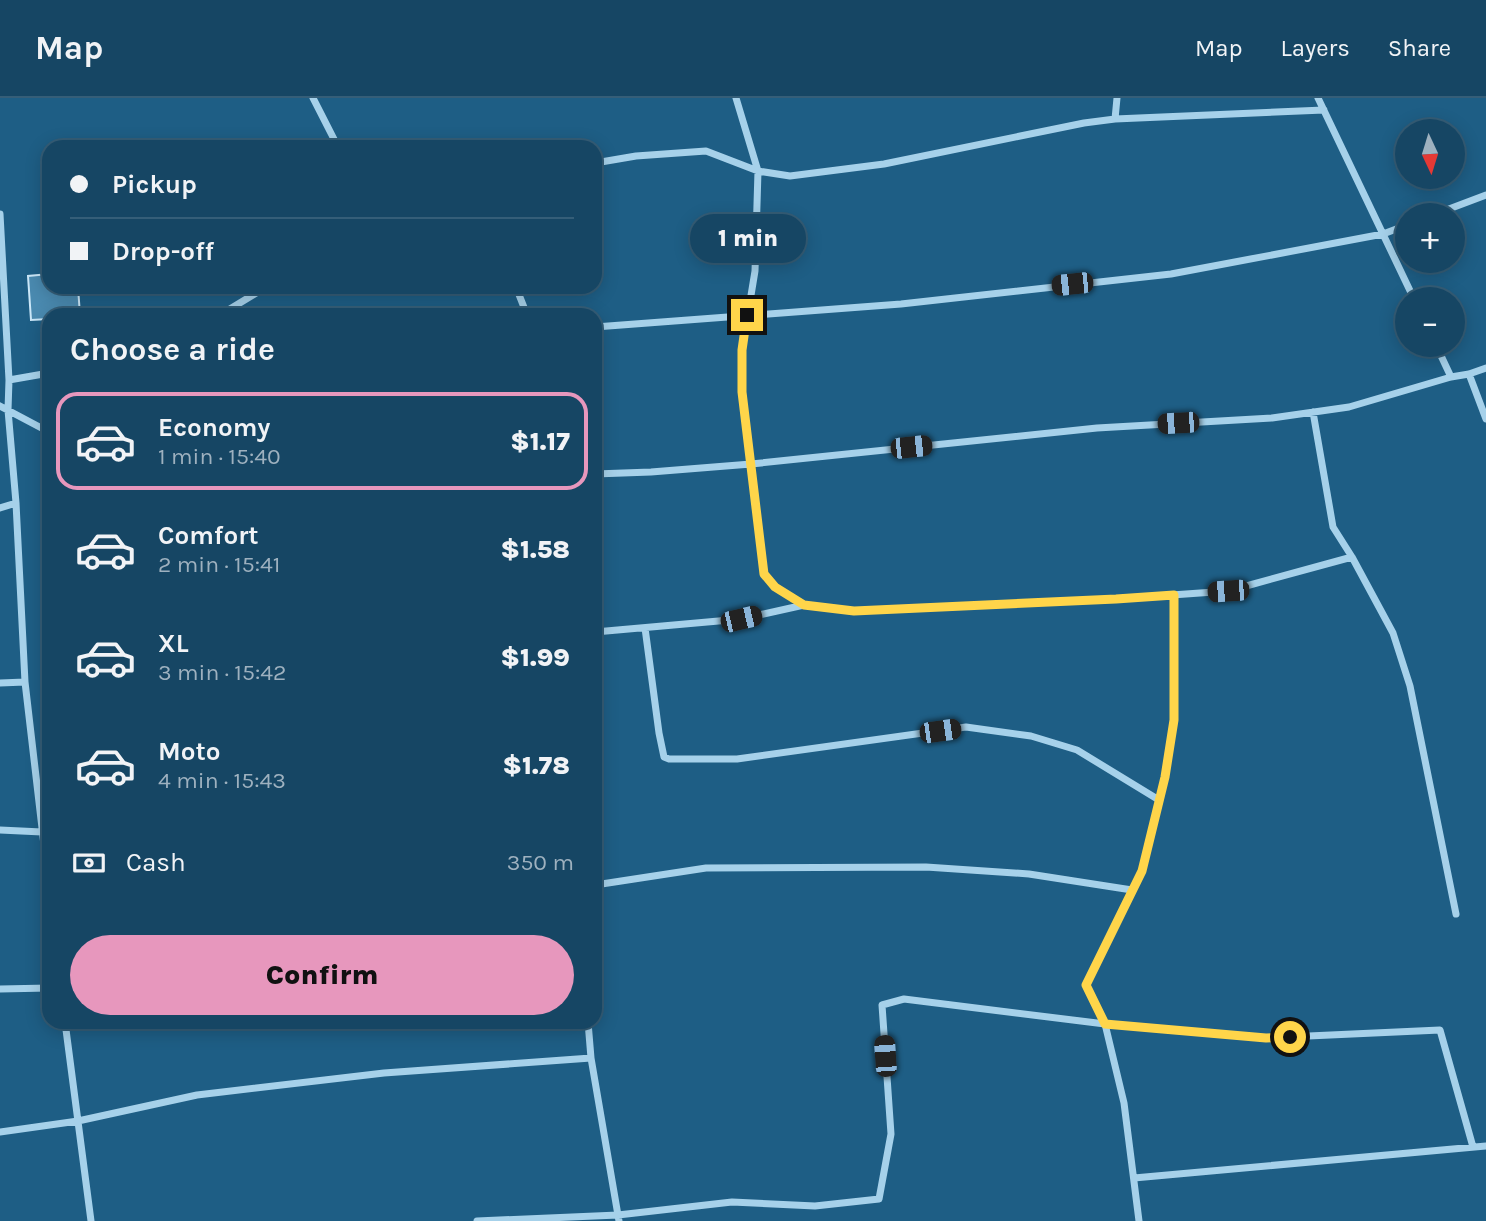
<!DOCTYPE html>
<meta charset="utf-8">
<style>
body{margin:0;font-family:Karla,sans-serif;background:#23506d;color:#f1f3f6;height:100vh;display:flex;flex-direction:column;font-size:26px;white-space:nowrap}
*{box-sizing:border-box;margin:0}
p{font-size:23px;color:#9eb1bf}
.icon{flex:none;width:38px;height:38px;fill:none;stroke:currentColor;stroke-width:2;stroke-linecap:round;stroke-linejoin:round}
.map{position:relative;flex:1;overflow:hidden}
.details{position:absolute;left:42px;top:210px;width:560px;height:721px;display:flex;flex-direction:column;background:#164664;border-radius:21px;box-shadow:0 4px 18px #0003,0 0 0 2px #355e78}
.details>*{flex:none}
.hud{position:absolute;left:42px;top:42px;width:560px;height:154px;border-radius:21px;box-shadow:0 4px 18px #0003,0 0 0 2px #355e78;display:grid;align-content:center;height:154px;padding:0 28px;background:#164664}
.needle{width:46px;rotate:176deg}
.tools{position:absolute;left:1395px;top:21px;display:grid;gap:14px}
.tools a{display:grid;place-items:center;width:70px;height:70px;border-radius:50%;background:#164664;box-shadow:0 4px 18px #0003,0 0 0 2px #355e78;font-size:35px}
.end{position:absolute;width:32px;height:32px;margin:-16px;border:9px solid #ffd54a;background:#111;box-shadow:0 0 0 4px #111}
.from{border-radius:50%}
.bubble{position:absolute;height:49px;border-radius:24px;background:#164664;box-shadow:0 4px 18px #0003,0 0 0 2px #355e78;font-size:23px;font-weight:800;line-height:49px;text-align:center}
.car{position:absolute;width:21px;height:42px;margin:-21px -10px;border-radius:9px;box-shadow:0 0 5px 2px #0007;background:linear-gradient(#222 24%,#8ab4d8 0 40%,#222 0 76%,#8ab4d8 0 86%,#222 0)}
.hud b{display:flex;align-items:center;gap:24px;height:66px;font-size:26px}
.hud b+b{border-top:2px solid #355e78}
.hud i{width:18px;height:18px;background:#f1f3f6}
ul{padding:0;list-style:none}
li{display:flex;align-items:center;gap:21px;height:98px;margin:0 14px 10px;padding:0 14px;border:4px solid transparent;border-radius:21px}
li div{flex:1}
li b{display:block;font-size:26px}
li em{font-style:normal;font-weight:800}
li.on{border-color:#e797bd}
li>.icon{width:63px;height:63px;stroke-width:1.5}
h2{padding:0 28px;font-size:32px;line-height:84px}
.pay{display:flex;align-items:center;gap:18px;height:77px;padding:0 28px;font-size:26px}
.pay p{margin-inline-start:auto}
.primary-button{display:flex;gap:14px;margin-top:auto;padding:14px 28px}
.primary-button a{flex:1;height:80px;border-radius:42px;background:#e797bd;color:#111;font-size:28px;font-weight:800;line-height:80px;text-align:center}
header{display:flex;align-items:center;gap:42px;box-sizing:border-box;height:98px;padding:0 35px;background:#164664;border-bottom:2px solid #355e78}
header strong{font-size:33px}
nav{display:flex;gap:38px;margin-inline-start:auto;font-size:24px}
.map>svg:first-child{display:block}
</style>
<header>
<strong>Map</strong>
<nav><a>Map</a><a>Layers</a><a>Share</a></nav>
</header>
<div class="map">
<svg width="1486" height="1123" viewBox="0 0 1486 1123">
<rect width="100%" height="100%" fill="#1e5e85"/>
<path fill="#4a8ab0" stroke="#cbe7f8" stroke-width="2" d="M49 176V189H78L80 217H49V221L31 222 28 178Z"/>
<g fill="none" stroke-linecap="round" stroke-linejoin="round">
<path stroke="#a6d1ea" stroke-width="7" d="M313 0 338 49
M736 0 758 73 755 173 742 252V294L764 476 775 489 804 507 854 513 1116 501 1228 493 1352 459
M1318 0 1414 201
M1115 21 1117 0
M595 65 636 58 706 53 758 73 790 78 884 66 1084 25 1115 21 1324 12
M0 116 9 282 8 312 16 405 25 584 49 790
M1433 117 1486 97
M516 189 527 217
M220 217 266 189
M595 229 901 206 1171 176 1383 136 1407 127
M1436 247 1451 279
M1469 276 1486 321
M9 282 49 275
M0 308 49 334
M1313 314 1333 429 1352 459 1393 535 1410 588 1456 816
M595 376 651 374 751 366 1097 330 1272 320 1349 309 1451 279 1469 276 1486 270
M0 410 16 405
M645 530 659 635 664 659 669 661H737L966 629 1031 638 1077 652 1159 702
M595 534 741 521 804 507
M0 585 25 584
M0 732 42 734
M595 787 706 770 926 769 1029 776 1132 792
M0 891 49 890
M65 924 91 1123
M588 924 591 960 619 1123
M0 1034 78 1023 197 997 384 975 591 960
M1134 1080 1486 1048
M477 1123 618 1117 732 1104 815 1108 879 1101 891 1036 882 907 904 901 1105 926 1266 940 1440 932 1473 1049
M1139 1123 1124 1005 1105 926 1086 887 1142 773 1165 679 1174 622V497"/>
</g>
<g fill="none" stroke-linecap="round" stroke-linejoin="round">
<path stroke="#ffd54a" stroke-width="9" d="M747 217 742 252V294L764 476 775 489 804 507 854 513 1116 501 1174 497V622L1165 679 1142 773 1086 887 1105 926 1266 940 1290 939"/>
</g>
</svg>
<div class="tools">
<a><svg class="needle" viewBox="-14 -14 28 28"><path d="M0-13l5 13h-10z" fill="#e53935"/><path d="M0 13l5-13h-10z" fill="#9eb1bf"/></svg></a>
<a>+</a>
<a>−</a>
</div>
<i class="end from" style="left:1290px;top:939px"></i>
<i class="end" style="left:747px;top:217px"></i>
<div class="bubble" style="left:690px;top:116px;width:116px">1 min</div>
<i class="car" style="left:1072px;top:186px;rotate:264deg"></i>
<i class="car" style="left:1178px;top:325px;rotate:267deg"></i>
<i class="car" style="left:911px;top:349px;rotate:84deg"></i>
<i class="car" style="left:1228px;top:493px;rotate:266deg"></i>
<i class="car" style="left:741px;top:521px;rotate:77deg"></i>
<i class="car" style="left:940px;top:633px;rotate:82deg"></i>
<i class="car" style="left:885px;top:958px;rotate:356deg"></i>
<div class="hud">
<b><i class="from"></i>Pickup</b>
<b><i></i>Drop-off</b>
</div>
<section class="details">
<h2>Choose a ride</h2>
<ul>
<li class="on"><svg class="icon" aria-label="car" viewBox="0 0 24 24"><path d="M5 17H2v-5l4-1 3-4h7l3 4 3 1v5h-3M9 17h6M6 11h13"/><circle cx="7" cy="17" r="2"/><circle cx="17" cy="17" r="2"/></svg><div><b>Economy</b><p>1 min · 15:40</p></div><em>$1.17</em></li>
<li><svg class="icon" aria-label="car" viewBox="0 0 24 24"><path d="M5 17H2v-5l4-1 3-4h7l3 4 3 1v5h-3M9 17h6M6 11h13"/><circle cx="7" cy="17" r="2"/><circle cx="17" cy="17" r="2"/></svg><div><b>Comfort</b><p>2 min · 15:41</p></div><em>$1.58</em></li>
<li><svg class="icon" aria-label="car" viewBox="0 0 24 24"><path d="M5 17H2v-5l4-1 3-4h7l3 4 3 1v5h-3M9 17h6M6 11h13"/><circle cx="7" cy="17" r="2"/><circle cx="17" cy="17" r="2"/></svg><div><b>XL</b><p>3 min · 15:42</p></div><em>$1.99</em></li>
<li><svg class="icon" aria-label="car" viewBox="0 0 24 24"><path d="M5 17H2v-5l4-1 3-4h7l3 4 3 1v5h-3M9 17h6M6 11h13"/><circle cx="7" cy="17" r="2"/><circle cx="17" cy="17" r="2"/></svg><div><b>Moto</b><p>4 min · 15:43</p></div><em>$1.78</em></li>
</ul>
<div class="pay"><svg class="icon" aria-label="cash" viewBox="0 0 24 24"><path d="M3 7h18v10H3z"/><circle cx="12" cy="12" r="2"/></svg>Cash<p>350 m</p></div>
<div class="primary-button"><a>Confirm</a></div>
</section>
</div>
